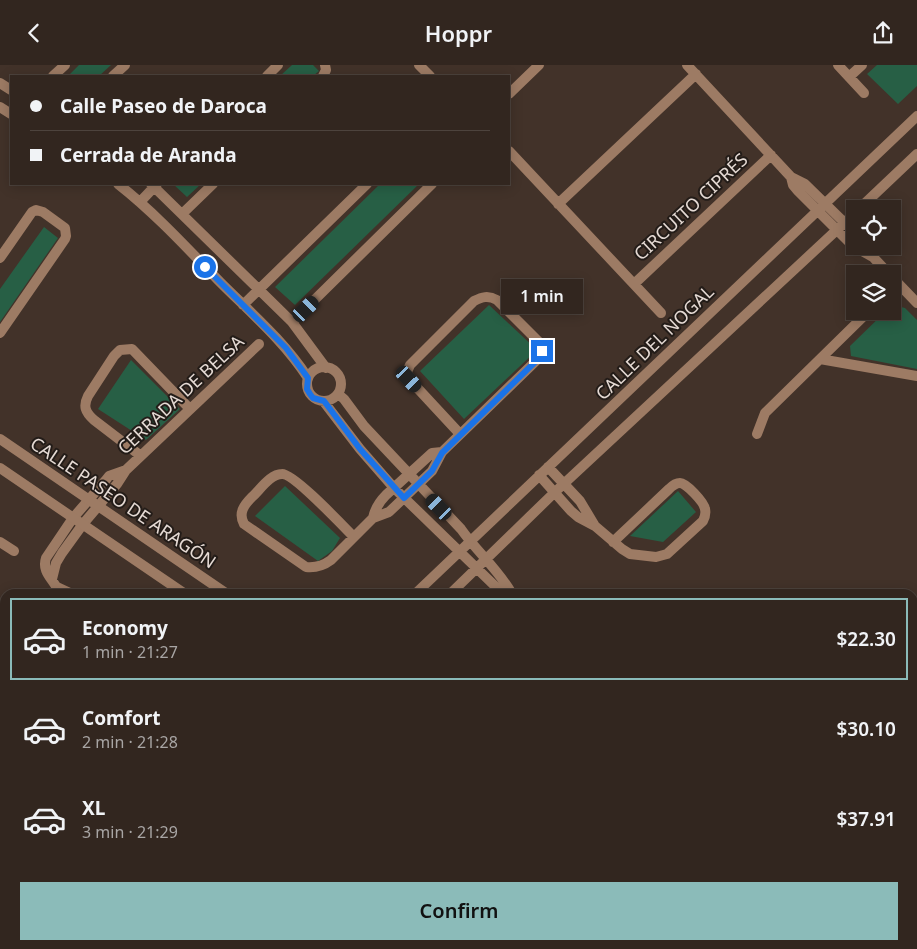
<!DOCTYPE html>
<meta charset="utf-8">
<style>
body{margin:0;font-family:"Noto Sans",sans-serif;background:#3d322c;color:#f1f3f6;height:100vh;display:flex;flex-direction:column;font-size:19px;white-space:nowrap}
*{box-sizing:border-box;margin:0}
p{font-size:16px;color:#a8a5a4}
.icon{flex:none;width:28px;height:28px;fill:none;stroke:currentColor;stroke-width:2;stroke-linecap:round;stroke-linejoin:round}
.map{position:relative;flex:1;overflow:hidden}
.panel{position:absolute;left:0px;top:524px;width:918px;height:361px;display:flex;flex-direction:column;background:#32261f;border-radius:15px 15px 0 0;box-shadow:0 2px 12px #0003,0 0 0 1px #4d433d}
.panel>*{flex:none}
.hud{position:absolute;left:10px;top:10px;width:500px;height:110px;border-radius:0px;box-shadow:0 2px 12px #0003,0 0 0 1px #4d433d;display:grid;align-content:center;height:110px;padding:0 20px;background:#32261f}
.fabs{position:absolute;left:846px;top:135px;display:grid;gap:10px}
.fabs a{display:grid;place-items:center;width:55px;height:55px;border-radius:0px;background:#32261f;box-shadow:0 2px 12px #0003,0 0 0 1px #4d433d;font-size:25px}
.end{position:absolute;width:22px;height:22px;margin:-11px;border:6px solid #1a73e8;background:#fff;box-shadow:0 0 0 2px #fff}
.from{border-radius:50%}
.bubble{position:absolute;height:35px;border-radius:0px;background:#32261f;box-shadow:0 2px 12px #0003,0 0 0 1px #4d433d;font-size:16px;font-weight:600;line-height:35px;text-align:center}
.car{position:absolute;width:15px;height:30px;margin:-15px -8px;border-radius:6px;box-shadow:0 0 4px 1px #0007;background:linear-gradient(#222 24%,#8ab4d8 0 40%,#222 0 76%,#8ab4d8 0 86%,#222 0)}
.hud b{display:flex;align-items:center;gap:18px;height:48px;font-size:19px}
.hud b+b{border-top:1px solid #4d433d}
.hud i{width:12px;height:12px;background:#f1f3f6}
ul{padding:9px 0 0;list-style:none}
li{display:flex;align-items:center;gap:15px;height:82px;margin:0 10px 8px;padding:0 10px;border:2px solid transparent;border-radius:0px}
li div{flex:1}
li b{display:block;font-size:19px}
li em{font-style:normal;font-weight:600}
li.active{border-color:#8bbbb9}
li>.icon{width:45px;height:45px;stroke-width:1.5}
.cta{display:flex;gap:10px;margin-top:auto;padding:10px 20px}
.cta a{flex:1;height:58px;border-radius:0px;background:#8bbbb9;color:#111;font-size:20px;font-weight:600;line-height:58px;text-align:center}
header{display:flex;justify-content:space-between;align-items:center;height:65px;padding:0 20px;background:#32261f;font-size:22px;font-weight:600}
.map>svg:first-child{display:block}
</style>
<header><svg class="icon" aria-label="back" viewBox="0 0 24 24"><path d="M15 5l-7 7 7 7"/></svg>Hoppr<svg class="icon" aria-label="share" viewBox="0 0 24 24"><path d="M12 15V3M7 8l5-5 5 5M5 13v7h14v-7"/></svg></header>
<div class="map">
<svg width="917" height="884" viewBox="0 0 917 884">
<rect width="100%" height="100%" fill="#423229"/>
<path fill="#4f392d" d="M125 880H287L283 884H122Z"/>
<path fill="#275f45" d="M79 0H111L99 11H68Z
M292 0H313L319 6 313 11H280Z
M877 0H917V21L898 39 867 9Z
M173 119H201L187 132Z
M380 119H419L295 240 275 222Z
M44 162 58 173 0 257V224Z
M489 240 537 285 464 354 420 306Z
M893 240 905 243 917 255V304L851 291 850 281 886 246H892Z
M131 295 180 344 146 375 98 344Z
M285 421 340 473 332 486 318 496 255 451Z
M678 426 696 447 663 477 630 471Z
M0 727 5 731V804L0 802Z"/>
<g fill="none" stroke-linecap="round" stroke-linejoin="round">
<path stroke="#9d7b64" stroke-width="10" d="M419 0 430 11
M687 0 791 112 805 119 855 168
M838 0 864 28
M53 11 65 0
M113 11 125 0
M267 11 278 0
M323 11 326 5 325 0
M849 12 862 0
M0 18 11 25
M509 29 539 0
M0 42 11 49
M509 86 661 248
M791 112 793 120 798 126 853 181 873 192
M118 119C155 148 187 183 220 217 251 248 284 276 308 313
M151 119 292 257 326 303
M140 137 157 119
M558 139 696 9
M859 144 917 89
M182 149 213 119
M867 181 873 192 889 209
M0 193 32 147 36 145 43 147 65 163 66 171 65 174 0 268
M892 212 917 238
M634 219 771 90
M243 240 367 119
M292 257 432 119
M820 294 917 311
M307 319a17 17 0 1 1 34 0a17 17 0 1 1-34 0Z
M338 329 344 334 364 361 461 464C477 487 499 505 512 529
M324 337 360 384 394 423 497 523 509 529
M757 369 765 348 869 246
M141 391 94 355C85 347 83 341 88 331L114 291 120 285 132 284 190 344
M548 402 580 436 595 461
M539 410 571 446 578 452 595 461 622 484 630 489 656 492 667 489 703 456C705 452 706 448 705 444 704 437 686 418 680 418 675 418 672 421 669 424L613 477
M373 453C375 443 379 437 386 430L432 388 442 387
M354 472C343 461 293 408 282 409 270 409 260 425 252 432 244 440 238 448 244 459L306 502C316 503 323 501 331 495L373 453 389 447 432 406 442 387 540 292 542 286 540 278 497 235C488 230 482 232 474 236L410 300 407 307 409 314 460 369
M0 477 14 486
M52 514 56 498 62 488 83 459 117 419 126 405 259 279
M57 522 72 529
M60 529C55 515 41 508 46 493L73 453 105 416 109 411 126 405
M415 529 917 51
M450 529 555 427 855 148
M0 629 5 622
M0 718 5 721
M0 812 5 814
M377 880 382 882 389 880"/>
<path stroke="#9d7b64" stroke-width="10" d="M0 374 227 529
M0 403 185 529
M77 884 81 880
M111 884 115 880"/>
</g>
<g fill="none" stroke-linecap="round" stroke-linejoin="round">
<path stroke="#1a73e8" stroke-width="6" d="M205 202 286 283 308 313 307 324 310 329 313 333 324 336 360 384 404 433 432 406 442 388 536 296 542 286"/>
</g>
<g text-anchor="middle" stroke-width="4" stroke-linejoin="round" paint-order="stroke">
<g font-size="18" fill="#e5dad4" stroke="#231c18">
<text transform="translate(691 142) rotate(-43)" y="6">CIRCUITO CIPRÉS</text>
<text transform="translate(655 278) rotate(-44)" y="6">CALLE DEL NOGAL</text>
<text transform="translate(181 330) rotate(-43)" y="6">CERRADA DE BELSA</text>
<text transform="translate(123 438) rotate(34)" y="6">CALLE PASEO DE ARAGÓN</text>
</g>
</g>
</svg>
<div class="fabs">
<a><svg class="icon" aria-label="locate" viewBox="0 0 24 24"><circle cx="12" cy="12" r="6"/><path d="M12 2v4M12 18v4M2 12h4M18 12h4"/></svg></a>
<a><svg class="icon" aria-label="layers" viewBox="0 0 24 24"><path d="M12 4l9 5-9 5-9-5zM3 14l9 5 9-5"/></svg></a>
</div>
<i class="end from" style="left:205px;top:202px"></i>
<i class="end" style="left:542px;top:286px"></i>
<div class="bubble" style="left:501px;top:214px;width:82px">1 min</div>
<i class="car" style="left:306px;top:244px;rotate:46deg"></i>
<i class="car" style="left:409px;top:314px;rotate:137deg"></i>
<i class="car" style="left:439px;top:442px;rotate:316deg"></i>
<div class="hud">
<b><i class="from"></i>Calle Paseo de Daroca</b>
<b><i></i>Cerrada de Aranda</b>
</div>
<section class="panel">
<ul>
<li class="active"><svg class="icon" aria-label="car" viewBox="0 0 24 24"><path d="M5 17H2v-5l4-1 3-4h7l3 4 3 1v5h-3M9 17h6M6 11h13"/><circle cx="7" cy="17" r="2"/><circle cx="17" cy="17" r="2"/></svg><div><b>Economy</b><p>1 min · 21:27</p></div><em>$22.30</em></li>
<li><svg class="icon" aria-label="car" viewBox="0 0 24 24"><path d="M5 17H2v-5l4-1 3-4h7l3 4 3 1v5h-3M9 17h6M6 11h13"/><circle cx="7" cy="17" r="2"/><circle cx="17" cy="17" r="2"/></svg><div><b>Comfort</b><p>2 min · 21:28</p></div><em>$30.10</em></li>
<li><svg class="icon" aria-label="car" viewBox="0 0 24 24"><path d="M5 17H2v-5l4-1 3-4h7l3 4 3 1v5h-3M9 17h6M6 11h13"/><circle cx="7" cy="17" r="2"/><circle cx="17" cy="17" r="2"/></svg><div><b>XL</b><p>3 min · 21:29</p></div><em>$37.91</em></li>
</ul>
<div class="cta"><a>Confirm</a></div>
</section>
</div>
